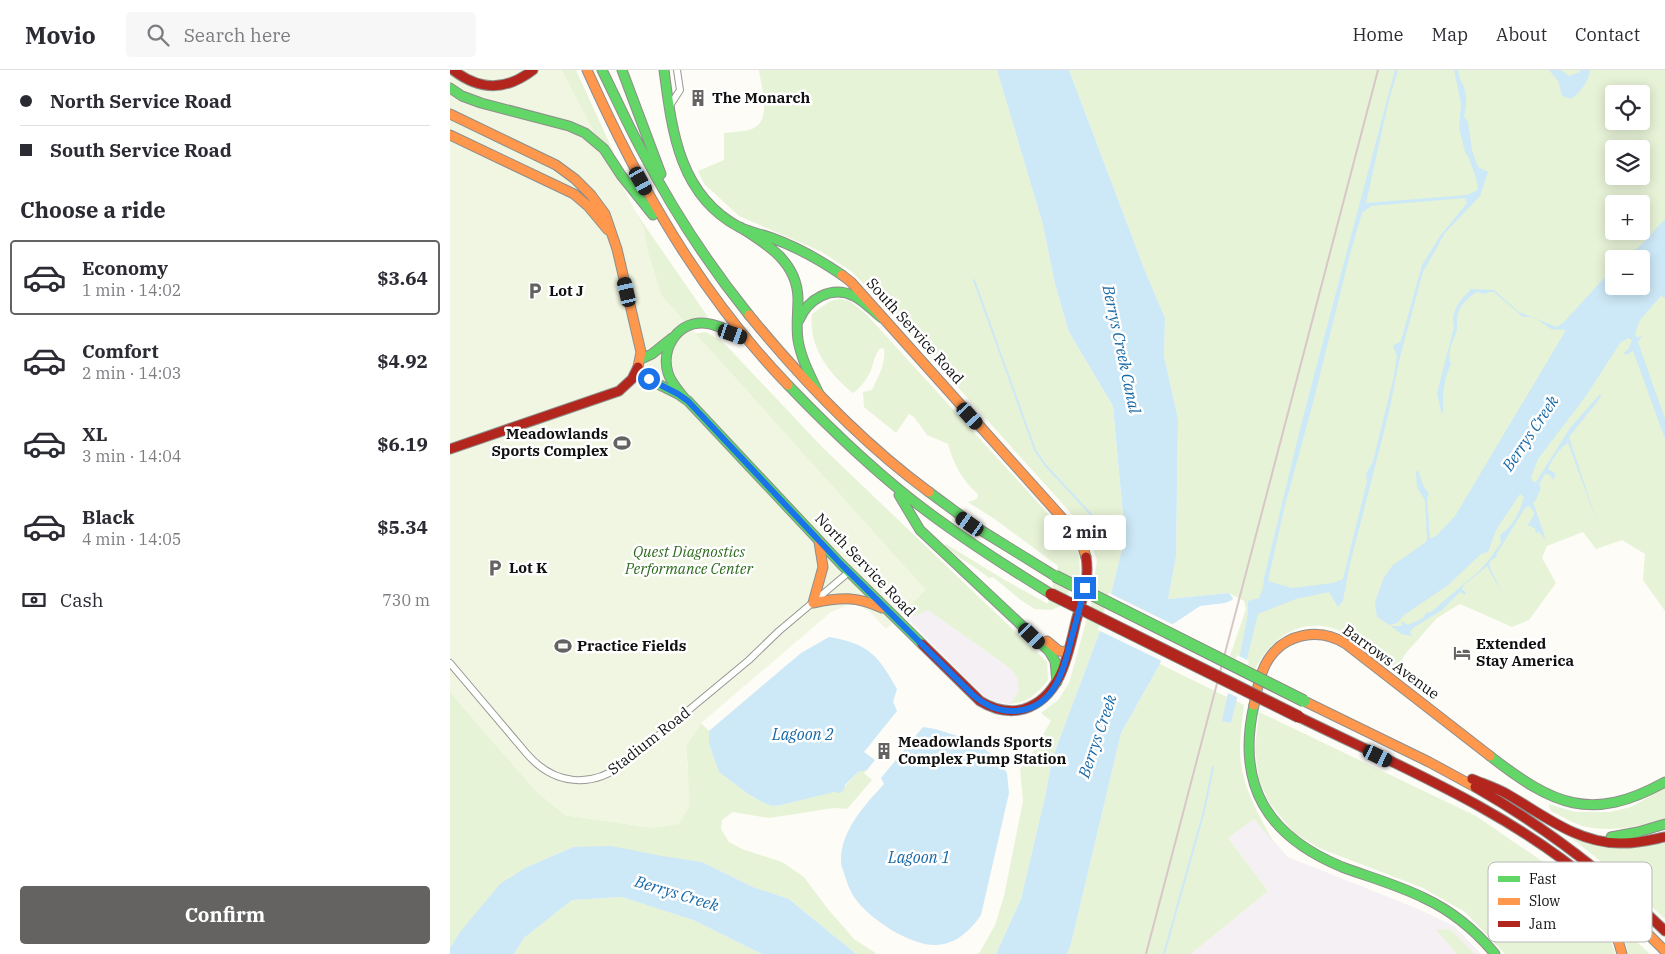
<!DOCTYPE html>
<meta charset="utf-8">
<style>
body{margin:0;font-family:"IBM Plex Serif",serif;background:#f7f7f7;color:#2b2b33;height:100vh;display:flex;flex-direction:column;font-size:19px;white-space:nowrap}
*{box-sizing:border-box;margin:0}
p{font-size:16px;color:#7c7c81}
.icon{flex:none;width:28px;height:28px;fill:none;stroke:currentColor;stroke-width:2;stroke-linecap:round;stroke-linejoin:round}
.map{position:relative;flex:1;overflow:hidden}
.panel{display:flex;flex-direction:column;background:#fff;width:450px}
.panel>*{flex:none}
.guide{display:grid;align-content:center;height:110px;padding:0 20px;background:#fff}
.fabs{position:absolute;left:1155px;top:15px;display:grid;gap:10px}
.fabs a{display:grid;place-items:center;width:45px;height:45px;border-radius:5px;background:#fff;box-shadow:0 2px 12px #0003;font-size:25px}
.end{position:absolute;width:22px;height:22px;margin:-11px;border:6px solid #1a73e8;background:#fff;box-shadow:0 0 0 2px #fff}
.from{border-radius:50%}
.bubble{position:absolute;height:35px;border-radius:5px;background:#fff;box-shadow:0 2px 12px #0003;font-size:16px;font-weight:700;line-height:35px;text-align:center}
.car{position:absolute;width:15px;height:30px;margin:-15px -8px;border-radius:6px;box-shadow:0 0 4px 1px #0007;background:linear-gradient(#222 24%,#8ab4d8 0 40%,#222 0 76%,#8ab4d8 0 86%,#222 0)}
.guide b{display:flex;align-items:center;gap:18px;height:48px;font-size:19px}
.guide b+b{border-top:1px solid #e1e1e2}
.guide i{width:12px;height:12px;background:#2b2b33}
ul{padding:0;list-style:none}
li{display:flex;align-items:center;gap:15px;height:75px;margin:0 10px 8px;padding:0 10px;border:2px solid transparent;border-radius:5px}
li div{flex:1}
li b{display:block;font-size:19px}
li em{font-style:normal;font-weight:700}
li.active{border-color:#646362}
li>.icon{width:45px;height:45px;stroke-width:1.5}
h2{padding:0 20px;font-size:22px;line-height:60px}
.pay{display:flex;align-items:center;gap:12px;height:55px;padding:0 20px;font-size:19px}
.pay p{margin-inline-start:auto}
.primary-button{display:flex;gap:10px;margin-top:auto;padding:10px 20px}
.primary-button a{flex:1;height:58px;border-radius:5px;background:#646362;color:#fff;font-size:20px;font-weight:700;line-height:58px;text-align:center}
header{display:flex;align-items:center;gap:30px;box-sizing:border-box;height:70px;padding:0 25px;background:#fff;border-bottom:1px solid #e1e1e2}
header strong{font-size:24px}
nav{display:flex;gap:28px;margin-inline-start:auto;font-size:18px}
.search{width:350px;height:45px;background:#f7f7f7;display:flex;align-items:center;gap:12px;box-sizing:border-box;padding:0 18px;border-radius:5px;color:#7c7c81;font-size:19px}
main{display:flex;flex:1;min-height:0}
.map>svg:first-child{display:block}
</style>
<header>
<strong>Movio</strong>
<div class="search"><svg class="icon" aria-label="search" viewBox="0 0 24 24"><circle cx="10" cy="10" r="6"/><path d="M15 15l6 6"/></svg>Search here</div>
<nav><a>Home</a><a>Map</a><a>About</a><a>Contact</a></nav>
</header>
<main>
<section class="panel">
<div class="guide">
<b><i class="from"></i>North Service Road</b>
<b><i></i>South Service Road</b>
</div>
<h2>Choose a ride</h2>
<ul>
<li class="active"><svg class="icon" aria-label="car" viewBox="0 0 24 24"><path d="M5 17H2v-5l4-1 3-4h7l3 4 3 1v5h-3M9 17h6M6 11h13"/><circle cx="7" cy="17" r="2"/><circle cx="17" cy="17" r="2"/></svg><div><b>Economy</b><p>1 min · 14:02</p></div><em>$3.64</em></li>
<li><svg class="icon" aria-label="car" viewBox="0 0 24 24"><path d="M5 17H2v-5l4-1 3-4h7l3 4 3 1v5h-3M9 17h6M6 11h13"/><circle cx="7" cy="17" r="2"/><circle cx="17" cy="17" r="2"/></svg><div><b>Comfort</b><p>2 min · 14:03</p></div><em>$4.92</em></li>
<li><svg class="icon" aria-label="car" viewBox="0 0 24 24"><path d="M5 17H2v-5l4-1 3-4h7l3 4 3 1v5h-3M9 17h6M6 11h13"/><circle cx="7" cy="17" r="2"/><circle cx="17" cy="17" r="2"/></svg><div><b>XL</b><p>3 min · 14:04</p></div><em>$6.19</em></li>
<li><svg class="icon" aria-label="car" viewBox="0 0 24 24"><path d="M5 17H2v-5l4-1 3-4h7l3 4 3 1v5h-3M9 17h6M6 11h13"/><circle cx="7" cy="17" r="2"/><circle cx="17" cy="17" r="2"/></svg><div><b>Black</b><p>4 min · 14:05</p></div><em>$5.34</em></li>
</ul>
<div class="pay"><svg class="icon" aria-label="cash" viewBox="0 0 24 24"><path d="M3 7h18v10H3z"/><circle cx="12" cy="12" r="2"/></svg>Cash<p>730 m</p></div>
<div class="primary-button"><a>Confirm</a></div>
</section>
<div class="map">
<svg width="1215" height="884" viewBox="0 0 1215 884">
<rect width="100%" height="100%" fill="#fdfcf7"/>
<path fill="#f5f0f3" d="M447 538 478 540 561 599 567 607 569 621 560 634 547 632 534 626Z
M804 749 838 787 966 838 1004 856 1031 884H1025L1000 859 987 861 1007 884H741L818 821 778 768Z"/>
<path fill="#e7f3d7" fill-rule="evenodd" d="M88 0H126L164 83 162 84Z
M309 0H547L593 155 605 214 619 262 663 336 675 467 662 520 649 564 602 689 595 727 571 829 546 884H527L530 882 545 855 554 826 573 731 570 699 582 683 601 651 591 643 608 630 619 613 647 513 644 511 647 490 639 468 620 442 434 235 401 201 372 182 289 146 254 114 248 101 274 90V63C283 62 294 62 302 59 323 50 311 17 309 0Z
M619 0H1215V541L1193 510 1195 484 1172 470 1146 479 1133 462 1097 476 1092 488 1106 513 1079 550 1062 557 1010 534 987 548 956 583 947 599C929 587 911 571 892 562 855 544 822 566 805 599L780 586 796 539 794 531 779 523 718 529 726 487 728 349 714 286 715 248 695 201ZM1164 24H1191V51H1164ZM1164 79H1191V106H1164ZM1164 134H1191V161H1164ZM1164 189H1191V216H1164Z
M151 92 258 247 241 249 223 260Z
M390 229 400 231 416 244 622 470 629 485 630 503 609 537 601 540 585 539 572 531 543 507 539 508C525 496 508 488 494 476L496 474 553 509 598 534 608 496 546 450 518 432 527 429 528 424C513 412 503 393 498 374L477 365 464 347 459 344 446 363 414 337 413 322 422 320C428 307 436 294 434 279L431 278C425 282 424 293 421 300 417 309 411 317 403 323 379 304 358 276 362 244L380 231Z
M256 262 273 272 373 378 597 592 598 610C587 624 578 632 560 634L569 621 567 607 561 599 478 540 464 546 434 521 243 264Z
M710 594 777 627 773 651 781 653 786 631 794 635C792 654 788 674 791 694 795 722 810 747 824 773L804 749 778 768 818 821 741 884H617L621 874 671 663Z
M0 622 85 720 115 745 204 758 238 699 236 676 251 653 259 661V674L269 702 298 724 314 733 322 736 331 735 384 721 390 722 408 702 417 700 414 703 422 710 397 739 384 738 319 748 283 742 272 750 271 759 279 772 292 779 332 792 354 807 377 838 404 869 427 884H406L339 829 303 817 252 792 123 777 75 798 10 862 0 878Z
M809 642 1026 746 1105 800 1134 825 1156 856 1165 884H1055L1015 842 973 818 869 778 844 763 820 734 809 710 805 678Z
M1215 718V748C1190 757 1164 762 1137 757 1125 755 1112 746 1101 741L1098 734 1125 742H1160L1181 737Z
M1119 766 1201 775 1215 773V849L1164 802Z
M172 827 243 850 312 884H64L74 868 122 830Z
M1172 858 1200 884H1178Z
M1000 859 1025 884H1007L986 860Z"/>
<path fill="#f0f6e1" d="M0 0H112L194 158 199 185 212 226 476 520 436 559 420 542 407 534 395 536 381 542 251 653 236 676 240 735 229 754 204 758 115 745 85 720 0 622Z"/>
<path fill="#cde8f7" fill-rule="evenodd" d="M547 0H619L695 201 715 248 714 286 728 349 726 487 718 529 779 523 783 528 782 530 775 533 750 536 723 554 710 594 671 663 621 874 617 884H546L571 829 595 727 602 689 649 564 662 520 675 467 663 336 619 262 605 214 593 155Z
M945 0H948L938 34 916 133 1017 125 1028 120 1026 108 1018 86 1015 82 1009 58 1011 34 1004 0H1008C1009 7 1010 9 1013 15 1018 25 1016 37 1014 47L1018 51 1022 80 1028 97 1038 102 1030 126 995 163 973 202 950 287 939 342 899 498 893 531 888 537 879 522 846 529 808 544 781 653 772 651 777 627 790 585 798 543V531L809 528 813 518 814 508 852 351ZM1015 128 1017 133 990 166 972 195 951 271 943 276 947 286 943 310 923 391 916 404 917 411 893 509 883 513 842 518 818 511 835 435 863 333 900 184 912 143 921 136Z
M1099 0H1111L1119 6 1130 2V0H1140C1139 11 1130 23 1121 29L1112 26 1108 11Z
M1215 149V228L1211 226 1190 250 1185 264 1187 268 1193 265 1188 272 1215 349V369L1183 281 1176 285 1174 283 1179 278 1182 270 1178 268 1170 273 1136 326 1088 389 1081 407 1083 412H1086L1120 358 1150 324 1151 327 1119 367 1148 455 1118 373C1109 378 1102 390 1098 399L1106 404 1103 410 1100 405 1095 404 1089 414 1091 418 1086 430 1083 432 1096 470 1089 462 1086 463 1085 459 1081 456H1077L1084 445V442L1079 436 1075 438 1046 485 1047 487 1041 490 1039 495 1052 524 1037 496 1014 515 1012 519 1016 523 1015 525 1010 522 992 540 963 558 960 562 962 566 951 564 941 556H952L951 551 958 555 973 548 976 543 981 542 1029 501 1038 491 1051 473 1050 465C1063 456 1070 442 1074 427L1070 424 1046 460 1038 482 1031 484 997 516 954 545 947 553 939 555 927 547 925 532 934 507 943 495 976 472 977 468 975 431 967 417 966 402 968 400 973 415 979 424 977 427 980 469 987 465 1005 446 1116 260 1101 259 1088 250 1081 247H1073L1044 222H1039L1035 224 1027 222C1018 227 1009 236 1007 247 1006 251 1008 255 1007 259 1004 273 996 279 1001 294 995 306 994 316 993 329 993 335 994 339 992 345L987 323 1004 257C1000 240 1010 231 1021 219L1044 220 1069 242 1107 257 1114 252 1156 206 1164 199V216H1191V189H1175L1192 174Z
M379 567C419 574 428 585 447 619L443 632 447 641 414 682 425 690 417 700 408 702 395 715 394 720 390 723 384 722 331 735 322 736 314 733 298 724 269 702 259 674V661L351 583Z
M473 657 485 659 521 670 543 685 557 703 559 723 531 845C520 861 505 875 485 875 459 875 422 850 407 831 400 822 397 813 394 803 393 800 391 796 391 792 390 761 415 735 434 714L431 708Z
M161 776 212 786 252 792 303 817 339 829 406 884H312L243 850 172 827 122 830 74 868 64 884H0V878L10 862 50 814 75 798 123 777Z"/>
<path fill="#fdfcf7" d="M659 523 726 556 714 592 648 560Z
M787 585 799 591 789 628 776 622Z"/>
<g fill="none" stroke-linecap="round" stroke-linejoin="round">
<path stroke="#cde8f7" stroke-width="2" d="M524 210 585 380 596 396 649 453 661 458 675 459
M714 884 754 741 763 697"/>
<g stroke="#979795" stroke-width="8">
<path id="street" d="M219 37 230 20 227 0
M0 593 77 684C104 715 141 719 175 693L299 590 329 561 399 502"/>
</g>
<g stroke="#8e8d8b" stroke-width="11">
<path id="fast" d="M152 0C165 26 177 53 191 79 221 137 258 194 299 245
M172 0 211 104
M214 0C222 61 229 125 289 157 299 162 311 164 322 168 347 177 370 190 392 205
M0 18 12 26 31 33 119 56 135 63 154 79 171 105 203 145
M290 157C317 174 347 192 348 228 348 242 346 256 348 270 351 289 361 307 369 324
M349 250C358 229 381 215 404 226 414 231 423 241 432 248
M191 289 202 284 222 268
M186 303 228 324 238 331 391 494 472 574
M338 315C384 363 432 409 486 448 523 475 562 500 601 524
M235 329C229 321 221 313 218 303 211 280 226 253 252 253 266 253 283 263 296 268
M479 422 529 459 605 506
M449 425 470 460 599 581 605 591 607 612
M804 635C786 715 817 766 892 797 919 807 948 815 974 828 1002 841 1025 860 1045 884
M1040 686C1103 735 1141 753 1215 712
M1161 767 1188 762 1215 754"/>
</g>
<g stroke="#8e8d8b" stroke-width="11">
<path id="slow" d="M137 0C188 114 250 224 338 315
M0 44 106 95 125 109 141 125 155 144 167 179 191 282 188 297
M0 65 124 124 138 136 158 160
M392 205 401 212 630 468 636 487
M299 245C353 311 411 372 479 422
M369 472 373 497 363 533C391 527 406 526 432 538
M597 571 609 581 618 582
M854 631 979 692 1025 717
M804 635C807 620 810 603 818 590 835 563 870 557 896 574L1040 686
M1131 810C1150 832 1165 855 1172 884
M1146 816 1180 846 1215 881"/>
</g>
<g stroke="#8e8d8b" stroke-width="11">
<path id="jam" d="M3 0C30 21 56 21 83 0
M0 379 169 321 182 309 188 297
M472 574 530 631C543 639 559 643 574 639 611 627 618 585 626 551 632 530 640 509 636 487
M849 647C951 697 1059 741 1146 816
M1022 709C1034 714 1046 718 1057 724 1092 744 1127 773 1169 773 1185 774 1200 770 1215 767
M1025 717C1095 757 1158 805 1215 861"/>
</g>
<use href="#street" stroke="#fffffe" stroke-width="6"/>
<use href="#fast" stroke="#63d668" stroke-width="9"/>
<use href="#slow" stroke="#ff974d" stroke-width="9"/>
<use href="#jam" stroke="#b3261e" stroke-width="9"/>
<path stroke="#d9c6c7" stroke-width="2" d="M696 884 928 0"/>
<g stroke="#858482" stroke-width="13" stroke-linecap="butt">
<path id="fast-bridge" d="M605 506 854 631"/>
</g>
<g stroke="#858482" stroke-width="13" stroke-linecap="butt">
<path id="jam-bridge" d="M601 524 849 647"/>
</g>
<use href="#fast-bridge" stroke="#63d668" stroke-width="11"/>
<use href="#jam-bridge" stroke="#b3261e" stroke-width="11"/>
</g>
<g fill="none" stroke-linecap="round" stroke-linejoin="round">
<path stroke="#1a73e8" stroke-width="6" d="M199 309 228 324 238 331 391 494 522 624C534 635 547 641 563 641 604 640 613 602 621 570 626 553 630 536 635 518"/>
</g>
<defs>
<g id="building-bare" transform="scale(1.35)"><path d="M-4-6H4V6H1V3H-1V6H-4ZM-2.5-4.3h1.7v1.8h-1.7ZM.8-4.3h1.7v1.8H.8ZM-2.5-1h1.7V.8h-1.7ZM.8-1h1.7V.8H.8Z" fill="#646362" stroke="#fff" stroke-width="2.5" paint-order="stroke"/></g>
<g id="parking-bare" transform="scale(1.35)"><path d="M-3.5-5.5H1a3.5 3.5 0 0 1 0 7H-1V5.5H-3.5ZM-1-3.4V-.6H.8a1.4 1.4 0 0 0 0-2.8Z" fill="#646362" stroke="#fff" stroke-width="2.5" paint-order="stroke"/></g>
<g id="stadium-bare" transform="scale(1.35)"><path d="M0-5a6.5 5 0 1 0 0 10a6.5 5 0 1 0 0-10ZM-3.5-1.8h7v3.6h-7Z" fill="#646362" stroke="#fff" stroke-width="2.5" paint-order="stroke"/></g>
<g id="hotel-bare" transform="scale(1.35)"><path d="M-6-4.5h1.5V1H6V5H4.5V3h-9V5H-6ZM-4 0a1.8 1.8 0 1 1 3.6 0ZM.5 0V-2.5h3Q6-2.5 6 0Z" fill="#646362" stroke="#fff" stroke-width="2.5" paint-order="stroke"/></g>
</defs>
<g fill-rule="evenodd">
<use href="#building-bare" x="248" y="28"/>
<use href="#parking-bare" x="85" y="221"/>
<use href="#stadium-bare" x="172" y="373"/>
<use href="#parking-bare" x="45" y="498"/>
<use href="#stadium-bare" x="113" y="576"/>
<use href="#hotel-bare" x="1012" y="583"/>
<use href="#building-bare" x="434" y="681"/>
</g>
<g text-anchor="middle" stroke-width="5" stroke-linejoin="round" paint-order="stroke">
<g font-size="15" font-weight="bold" fill="#111" stroke="#fff" text-anchor="start">
<text x="262" y="33">The Monarch</text>
<text x="99" y="226">Lot J</text>
<text x="158" y="369" text-anchor="end">Meadowlands<tspan x="158" dy="17">Sports Complex</tspan></text>
<text x="59" y="503">Lot K</text>
<text x="1026" y="579">Extended<tspan x="1026" dy="17">Stay America</tspan></text>
<text x="127" y="581">Practice Fields</text>
<text x="448" y="677">Meadowlands Sports<tspan x="448" dy="17">Complex Pump Station</tspan></text>
</g>
<g font-size="15" fill="#111" stroke="#fff">
<text transform="translate(465 261) rotate(48)" y="5">South Service Road</text>
<text transform="translate(415 495) rotate(46)" y="5">North Service Road</text>
<text transform="translate(941 592) rotate(36)" y="5">Barrows Avenue</text>
<text transform="translate(199 671) rotate(-38)" y="5">Stadium Road</text>
</g>
<g font-size="15" font-style="italic" fill="#2f6b1f" stroke="#fff">
<text x="239" y="487">Quest Diagnostics<tspan x="239" dy="17">Performance Center</tspan></text>
</g>
<g font-size="16" font-style="italic" fill="#1768a6" stroke="#fff">
<text transform="translate(672 279) rotate(78)" y="6">Berrys Creek Canal</text>
<text transform="translate(1080 363) rotate(-56)" y="6">Berrys Creek</text>
<text x="353" y="670">Lagoon 2</text>
<text transform="translate(647 666) rotate(-71)" y="6">Berrys Creek</text>
<text x="469" y="793">Lagoon 1</text>
<text transform="translate(227 823) rotate(17)" y="6">Berrys Creek</text>
</g>
</g>
<rect x="1038" y="792" width="164" height="80" rx="8" fill="#fff" stroke="#b8b8b8" stroke-width="1"/>
<rect x="1048" y="806" width="22" height="6" fill="#63d668"/>
<rect x="1048" y="828" width="22" height="7" fill="#ff974d"/>
<rect x="1048" y="851" width="22" height="6" fill="#b3261e"/>
<g font-size="14" fill="#111">
<text x="1079" y="814">Fast</text>
<text x="1079" y="836">Slow</text>
<text x="1079" y="859">Jam</text>
</g>
</svg>
<div class="fabs">
<a><svg class="icon" aria-label="locate" viewBox="0 0 24 24"><circle cx="12" cy="12" r="6"/><path d="M12 2v4M12 18v4M2 12h4M18 12h4"/></svg></a>
<a><svg class="icon" aria-label="layers" viewBox="0 0 24 24"><path d="M12 4l9 5-9 5-9-5zM3 14l9 5 9-5"/></svg></a>
<a>+</a>
<a>−</a>
</div>
<i class="end from" style="left:199px;top:309px"></i>
<i class="end" style="left:635px;top:518px"></i>
<div class="bubble" style="left:594px;top:445px;width:82px">2 min</div>
<i class="car" style="left:191px;top:111px;rotate:151deg"></i>
<i class="car" style="left:177px;top:222px;rotate:347deg"></i>
<i class="car" style="left:283px;top:264px;rotate:109deg"></i>
<i class="car" style="left:520px;top:346px;rotate:138deg"></i>
<i class="car" style="left:520px;top:454px;rotate:305deg"></i>
<i class="car" style="left:582px;top:566px;rotate:134deg"></i>
<i class="car" style="left:928px;top:686px;rotate:116deg"></i>
</div>
</main>
